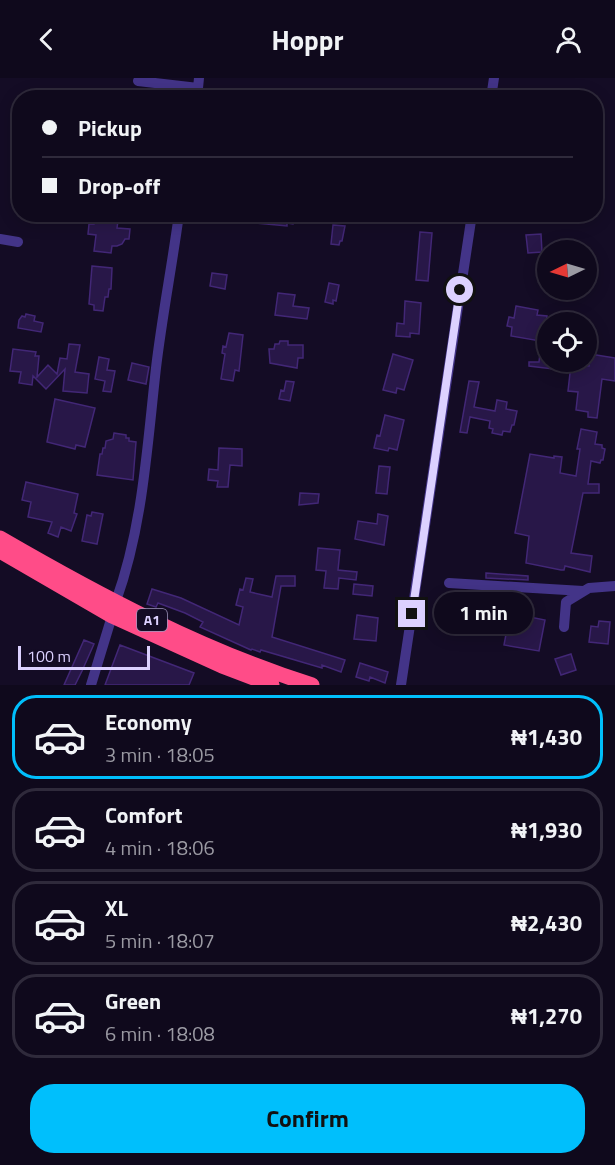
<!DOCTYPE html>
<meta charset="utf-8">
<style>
body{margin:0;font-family:"Titillium Web",sans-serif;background:#1d1729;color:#f1f3f6;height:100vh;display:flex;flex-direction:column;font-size:22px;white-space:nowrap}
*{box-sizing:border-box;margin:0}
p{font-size:20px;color:#9b9aa3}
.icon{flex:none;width:33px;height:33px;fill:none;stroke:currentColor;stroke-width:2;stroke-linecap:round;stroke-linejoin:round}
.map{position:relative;height:607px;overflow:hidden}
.panel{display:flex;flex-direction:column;background:#0f091c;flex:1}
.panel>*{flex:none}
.guide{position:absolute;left:12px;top:12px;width:591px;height:132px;border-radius:24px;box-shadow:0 3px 15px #0003,0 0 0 2px #2f2a3b;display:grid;align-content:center;height:132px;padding:0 30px;background:#0f091c}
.needle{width:39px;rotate:265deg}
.controls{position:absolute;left:537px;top:162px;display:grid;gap:12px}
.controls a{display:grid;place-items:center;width:60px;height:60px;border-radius:50%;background:#0f091c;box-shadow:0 3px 15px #0003,0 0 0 2px #2f2a3b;font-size:30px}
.scale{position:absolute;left:18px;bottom:15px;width:132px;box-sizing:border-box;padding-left:6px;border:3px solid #dcd1ff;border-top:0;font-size:16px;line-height:21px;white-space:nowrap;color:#dcd1ff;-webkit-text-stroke:4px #140c25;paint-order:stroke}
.end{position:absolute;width:27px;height:27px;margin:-14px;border:8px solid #dcd1ff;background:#111;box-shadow:0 0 0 3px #111}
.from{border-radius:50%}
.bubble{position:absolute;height:42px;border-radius:21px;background:#0f091c;box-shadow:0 3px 15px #0003,0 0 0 2px #2f2a3b;font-size:20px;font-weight:700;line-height:42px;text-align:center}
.guide b{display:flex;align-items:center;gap:21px;height:57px;font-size:22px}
.guide b+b{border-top:2px solid #2f2a3b}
.guide i{width:15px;height:15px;background:#f1f3f6}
ul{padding:10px 0 0;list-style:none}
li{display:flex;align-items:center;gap:18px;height:84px;margin:0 12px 9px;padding:0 18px;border:3px solid #2f2a3b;border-radius:24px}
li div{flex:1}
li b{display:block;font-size:22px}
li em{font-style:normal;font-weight:700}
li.current{border-color:#00bffc}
li>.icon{width:54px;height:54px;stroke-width:1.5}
.action{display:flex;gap:12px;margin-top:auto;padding:12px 30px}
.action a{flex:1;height:69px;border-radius:24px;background:#00bffc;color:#111;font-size:24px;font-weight:700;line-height:69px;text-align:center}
header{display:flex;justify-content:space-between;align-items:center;height:78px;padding:0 30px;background:#0f091c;font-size:27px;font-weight:700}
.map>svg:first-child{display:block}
</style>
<header><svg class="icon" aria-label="back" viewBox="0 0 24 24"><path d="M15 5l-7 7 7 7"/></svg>Hoppr<svg class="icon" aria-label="person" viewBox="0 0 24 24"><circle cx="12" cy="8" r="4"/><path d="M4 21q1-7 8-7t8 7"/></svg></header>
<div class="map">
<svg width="615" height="607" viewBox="0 0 615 607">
<rect width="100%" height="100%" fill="#140c25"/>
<path fill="#281748" stroke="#422776" stroke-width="1.5" d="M102 136H119L117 150 130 151 129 161H125L122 166 117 168H112L111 175 94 173 96 157 88 156 89 146H94L96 138 101 139Z
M257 136H294L293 146 287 145V148L256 145Z
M333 147 345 148 342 163H340L339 167 331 166Z
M420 154 432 155 428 203 416 202Z
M541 156 542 174 528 175 526 157Z
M92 188 112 190 111 211H109L108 219H105L103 233 94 232V227L89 226Z
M212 195 227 197 225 211 210 208Z
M329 205 339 207 336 223 333 222V226L325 224Z
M278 215 295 217 293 228 309 230 307 241 275 237Z
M405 223 421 225 419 256 410 255V259L396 258 397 245 404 246Z
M516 228 538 232 537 237 547 238 546 249 542 248 540 263 511 258 512 249 507 248 509 239 514 240Z
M26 236 35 238 34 243 43 245 41 254 18 250 19 242 22 238 25 239Z
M229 255 243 257 239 293 235 292 233 303 221 301 225 276 222 275 223 268 226 269Z
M280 263H288V267H303V280H298L297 290 270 285 269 271H274L275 266H279Z
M69 266 80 267 75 294 89 296 87 315 63 313 65 291 46 311 33 298 32 307 19 305 21 294 10 293 13 271 36 274 35 278H39L37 299 48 287 57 296 60 280 67 281Z
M540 275H548V284H554L553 291 529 288V284H539Z
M393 276 413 282 404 312 397 310 396 315 383 312Z
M590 276 615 280V303L602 301 597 340 588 339V334L576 332 578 314 568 313 571 286 589 288Z
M99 279 109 281 107 292 115 293 111 314 103 313 105 303 95 301Z
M132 285 149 289 146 306 128 302Z
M286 303 294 304 290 323 279 321 281 312 284 313Z
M469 303 479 304 474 329 495 333 497 322 507 324 506 331 517 333 514 347H512L510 354 503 353 502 357 492 355 493 351 489 350 490 343 470 339 467 355 460 354Z
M55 321 95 330 85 369 76 367 75 371 47 364Z
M385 337 404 342 397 372 389 370 388 373 374 370 377 357 380 358Z
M581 351 597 354 595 366 602 367V370L605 371 603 382H601L600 385 591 383 588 406H599V415H583L571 475 592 478 590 494 565 488 564 492H561L526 485 529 458 515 455 530 376 554 380V378L562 379 560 395 576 398 580 371H577Z
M114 355 126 357V360H129V363L136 364 133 402 97 397 100 376H102L103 370H105L106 363 113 361Z
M219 370 242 371V388L230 387 228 409H217L218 403 208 402 209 391 218 392Z
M379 388 390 389 387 416 376 415Z
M26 404 78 416 74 435 77 436 71 453 61 449 58 459 48 455 52 444 28 439 31 424 22 422Z
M300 415 319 416 318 425 299 427Z
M92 434 103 436 97 466 82 463 87 437 91 438Z
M378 436 388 438 384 467 355 461 358 443 377 446Z
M318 470 340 472 338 492 357 494 356 502 339 500 338 511 324 510 326 493 316 492Z
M486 495 528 498V502L486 500Z
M276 498H295V508H281L272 559 345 582 341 594 322 587V590L261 572 260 574 252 571 251 572 200 549 203 544 185 535 158 525 156 529 147 526 152 511 181 520 239 547 243 529 236 527 240 511 243 512 246 500 253 501 250 514 272 519Z
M354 506 373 508 372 518 353 516Z
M510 535 545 542 539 573 504 567Z
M357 537 378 540 376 563 354 561Z
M599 543 610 544 608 566 589 564 591 548 598 549Z
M84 562 94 566 82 593 75 607H64Z
M120 567 194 595 189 607H105Z
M571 576 576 592 561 597 555 581Z
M360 585 388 594 385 605 370 599 369 603 356 599Z"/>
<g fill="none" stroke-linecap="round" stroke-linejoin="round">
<path stroke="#433488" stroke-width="10" d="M138 3 198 10
M197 20 199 0
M491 20 494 0
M0 161 18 164
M449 505 583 513
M116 523C143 448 147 369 156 290 162 239 172 188 179 136
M564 549 566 524 589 510 615 508
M91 607 112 538
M401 607 472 136"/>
<path stroke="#ff4c88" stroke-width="15" d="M0 460C100 518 202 572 312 607
M0 473 112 538 222 588 272 607"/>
</g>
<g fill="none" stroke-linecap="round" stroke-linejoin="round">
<path stroke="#dcd1ff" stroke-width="8" d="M412 536 460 212"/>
</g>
<g text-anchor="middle" stroke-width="5" stroke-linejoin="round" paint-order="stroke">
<rect fill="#140c25" stroke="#a096be" stroke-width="1.5" x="137" y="531" width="30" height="22" rx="4.5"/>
<g font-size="14" font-weight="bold" fill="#dcd1ff">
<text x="152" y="547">A1</text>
</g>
</g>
</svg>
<div class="controls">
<a><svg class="needle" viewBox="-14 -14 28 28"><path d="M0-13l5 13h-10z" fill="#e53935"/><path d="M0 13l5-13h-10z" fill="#9b9aa3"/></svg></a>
<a><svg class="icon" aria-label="locate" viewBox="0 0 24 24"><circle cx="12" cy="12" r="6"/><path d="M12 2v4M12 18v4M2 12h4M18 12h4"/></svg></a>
</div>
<div class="scale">100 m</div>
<i class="end from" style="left:460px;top:212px"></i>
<i class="end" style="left:412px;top:536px"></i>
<div class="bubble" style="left:434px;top:514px;width:99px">1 min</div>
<div class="guide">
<b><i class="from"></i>Pickup</b>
<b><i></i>Drop-off</b>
</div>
</div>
<section class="panel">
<ul>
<li class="current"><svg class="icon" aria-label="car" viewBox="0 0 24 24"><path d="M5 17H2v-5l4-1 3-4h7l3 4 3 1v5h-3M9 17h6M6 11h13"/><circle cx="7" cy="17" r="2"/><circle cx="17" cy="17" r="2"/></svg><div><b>Economy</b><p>3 min · 18:05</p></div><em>₦1,430</em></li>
<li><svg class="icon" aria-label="car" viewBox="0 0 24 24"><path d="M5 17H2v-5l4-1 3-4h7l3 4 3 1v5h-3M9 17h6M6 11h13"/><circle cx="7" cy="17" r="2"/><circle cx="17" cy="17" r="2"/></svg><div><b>Comfort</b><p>4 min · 18:06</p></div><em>₦1,930</em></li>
<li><svg class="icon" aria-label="car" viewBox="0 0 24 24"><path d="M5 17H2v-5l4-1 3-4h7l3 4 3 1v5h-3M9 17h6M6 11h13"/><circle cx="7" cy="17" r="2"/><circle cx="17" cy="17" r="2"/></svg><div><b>XL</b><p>5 min · 18:07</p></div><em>₦2,430</em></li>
<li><svg class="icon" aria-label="car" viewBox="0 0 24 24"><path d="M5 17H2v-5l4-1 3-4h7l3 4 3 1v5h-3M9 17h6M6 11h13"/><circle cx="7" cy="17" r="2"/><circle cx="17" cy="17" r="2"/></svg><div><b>Green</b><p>6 min · 18:08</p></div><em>₦1,270</em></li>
</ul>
<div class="action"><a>Confirm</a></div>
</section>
